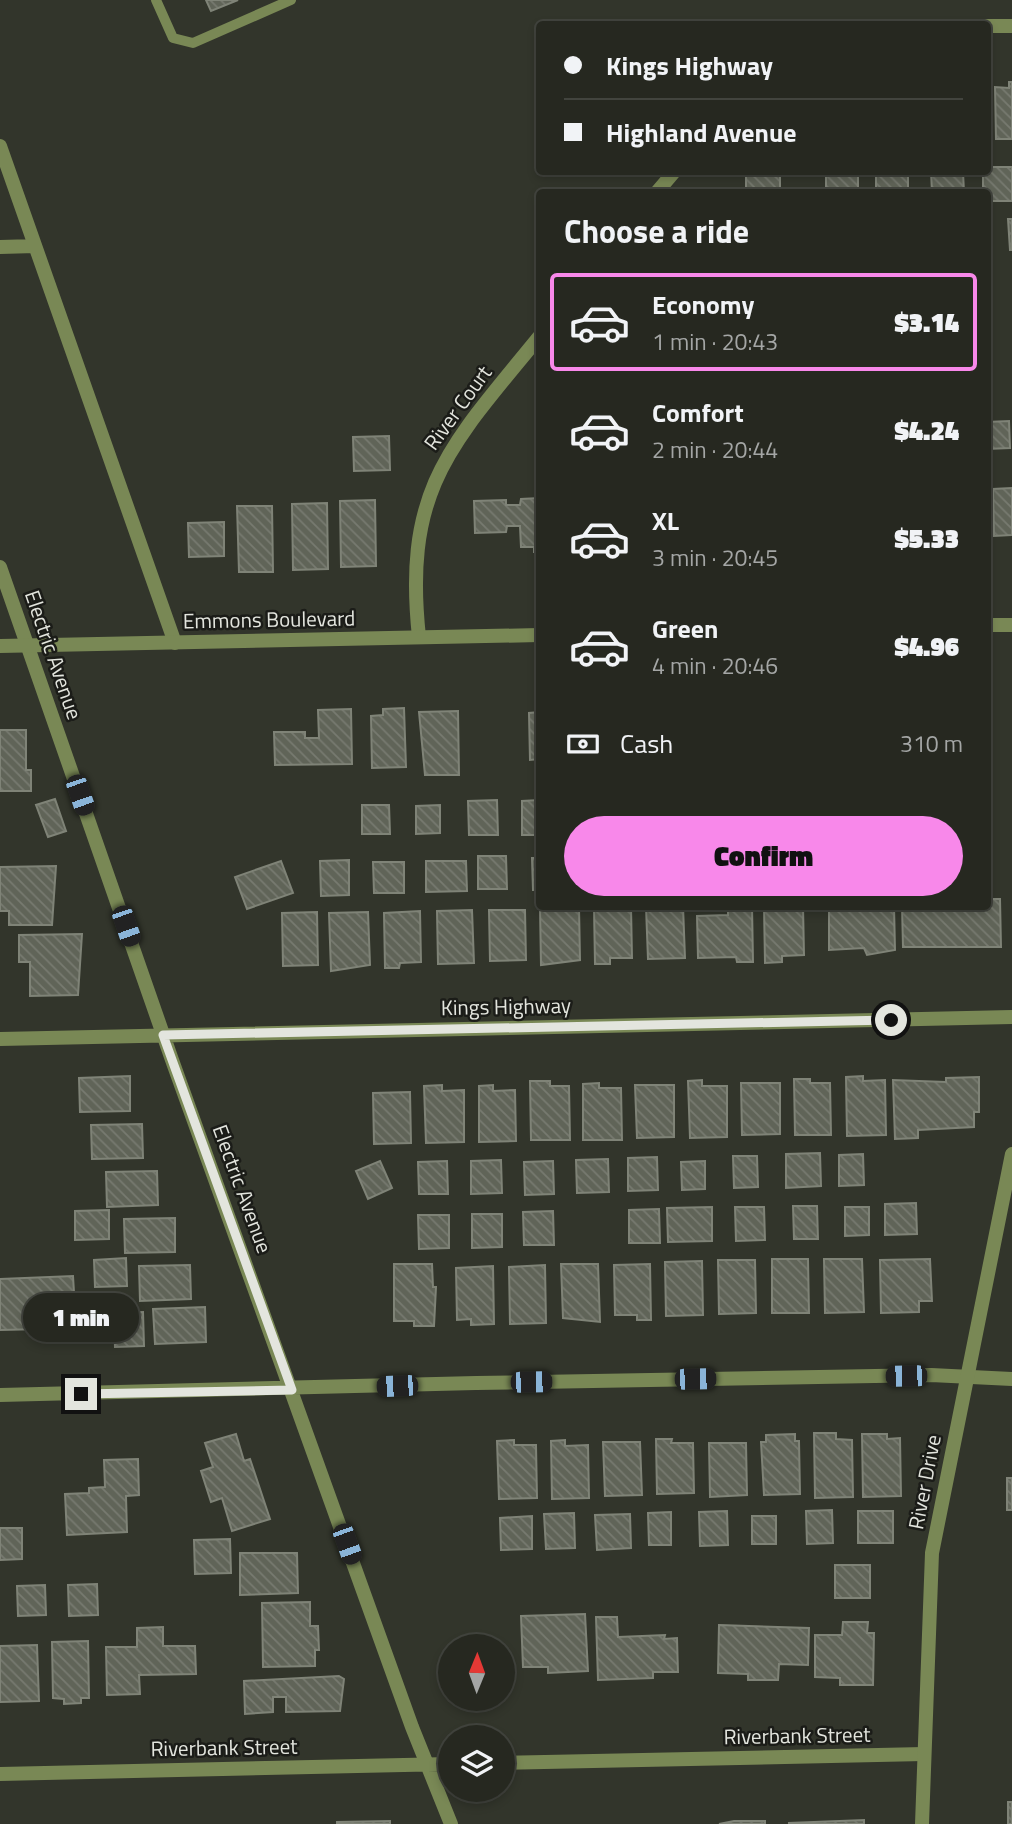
<!DOCTYPE html>
<meta charset="utf-8">
<style>
body{margin:0;font-family:"Titillium Web",sans-serif;background:#32342d;color:#f1f3f6;height:100vh;display:flex;flex-direction:column;font-size:26px;white-space:nowrap}
*{box-sizing:border-box;margin:0}
p{font-size:23px;color:#a4a6a5}
.icon{flex:none;width:38px;height:38px;fill:none;stroke:currentColor;stroke-width:2;stroke-linecap:round;stroke-linejoin:round}
.map{position:relative;flex:1;overflow:hidden}
.details{position:absolute;left:536px;top:189px;width:455px;height:721px;display:flex;flex-direction:column;background:#262820;border-radius:7px;box-shadow:0 4px 10px #0003,0 0 0 2px #42443e}
.details>*{flex:none}
.guide{position:absolute;left:536px;top:21px;width:455px;height:154px;border-radius:7px;box-shadow:0 4px 10px #0003,0 0 0 2px #42443e;display:grid;align-content:center;height:154px;padding:0 28px;background:#262820}
.needle{width:46px;rotate:1deg}
.fabs{position:absolute;left:438px;top:1634px;display:grid;gap:14px}
.fabs a{display:grid;place-items:center;width:77px;height:77px;border-radius:50%;background:#262820;box-shadow:0 4px 10px #0003,0 0 0 2px #42443e;font-size:35px}
.end{position:absolute;width:32px;height:32px;margin:-16px;border:9px solid #e3e5de;background:#111;box-shadow:0 0 0 4px #111}
.from{border-radius:50%}
.bubble{position:absolute;height:49px;border-radius:24px;background:#262820;box-shadow:0 4px 10px #0003,0 0 0 2px #42443e;font-size:23px;font-weight:800;line-height:49px;text-align:center}
.car{position:absolute;width:21px;height:42px;margin:-21px -10px;border-radius:9px;box-shadow:0 0 5px 2px #0007;background:linear-gradient(#222 24%,#8ab4d8 0 40%,#222 0 76%,#8ab4d8 0 86%,#222 0)}
.guide b{display:flex;align-items:center;gap:24px;height:66px;font-size:26px}
.guide b+b{border-top:2px solid #42443e}
.guide i{width:18px;height:18px;background:#f1f3f6}
ul{padding:0;list-style:none}
li{display:flex;align-items:center;gap:21px;height:98px;margin:0 14px 10px;padding:0 14px;border:4px solid transparent;border-radius:7px}
li div{flex:1}
li b{display:block;font-size:26px}
li em{font-style:normal;font-weight:800}
li.selected{border-color:#f888ea}
li>.icon{width:63px;height:63px;stroke-width:1.5}
h2{padding:0 28px;font-size:32px;line-height:84px}
.pay{display:flex;align-items:center;gap:18px;height:77px;padding:0 28px;font-size:26px}
.pay p{margin-inline-start:auto}
.cta{display:flex;gap:14px;margin-top:auto;padding:14px 28px}
.cta a{flex:1;height:80px;border-radius:42px;background:#f888ea;color:#111;font-size:28px;font-weight:800;line-height:80px;text-align:center}
.map>svg:first-child{display:block}
</style>
<div class="map">
<svg width="1012" height="1824" viewBox="0 0 1012 1824">
<defs>
<pattern id="building-back-hatch" width="6" height="6" patternUnits="userSpaceOnUse" patternTransform="scale(1.75)"><rect width="6" height="6" fill="#606458"/><path d="M-1 5l2 2M0 0l6 6M5-1l2 2" fill="none" stroke="#777a70"/></pattern>
</defs>
<rect width="100%" height="100%" fill="#32352b"/>
<path fill="url(#building-back-hatch)" stroke="#7f8377" stroke-width="2" d="M206 0H238L211 11Z
M1009 82H1012V139H996L995 87 1009 88Z
M987 167H1012V201H987V192H983V172H987Z
M746 172H780V192H746Z
M785 172H819V175L785 176Z
M826 172H858V192H826Z
M876 172H908V192H876Z
M931 172H963L964 192H932Z
M1008 219H1012V250H1010Z
M1009 421 1010 448 987 449V422Z
M389 436 390 470 354 471 353 437Z
M1012 488V535L994 536 993 489Z
M539 498V552H534V547H521L520 526H507L506 532 475 533 474 501 506 500V505H520L521 499Z
M375 500 376 566 341 567 340 501Z
M327 503 328 569 293 570 292 504Z
M237 506H272L273 572H239Z
M224 522V556L189 557 188 523Z
M404 708 406 767 372 768 371 716 383 715V709Z
M351 709 352 764 275 765 274 732H305V738H319L318 710Z
M458 711 459 775H425L419 712Z
M539 712V759L530 760 529 713Z
M0 730H26V770H31V791H0Z
M55 799 66 831 48 837 36 805Z
M497 800 498 835H469L468 801Z
M539 800V835H522V801Z
M362 805H389L390 834H362Z
M440 805V833L416 834V806Z
M478 856H506L507 889H478Z
M532 858H539V890H533Z
M349 860V895L321 896 320 861Z
M281 861 293 893 247 909 235 877Z
M426 861H466L467 891 426 892Z
M373 862H404V893H374Z
M56 866 52 925H9V911H0V867Z
M987 899H1000L1001 947H903L902 906H987Z
M683 906 685 958 648 959 646 907Z
M728 906H752L753 962H737L736 957 698 958 697 916 728 915Z
M764 906H803L804 955 782 956V962L765 963Z
M894 906 895 950 867 955 864 948 829 950V908Z
M540 907H579L580 960 541 965Z
M594 907H631L632 958H610V964H595Z
M472 910 474 963 438 964 437 911Z
M489 910H525L526 960 490 961Z
M420 911 421 962 400 963 399 968H385L384 913Z
M317 912 318 965 283 966 282 913Z
M368 912 370 965 331 971 329 913Z
M82 934 78 995 30 996V962H19V935Z
M130 1076V1111L80 1112 79 1078Z
M863 1076V1081L885 1080 886 1135 847 1136 846 1077Z
M979 1077V1112H974V1127L918 1130V1138L895 1139 893 1080 946 1082V1078Z
M794 1079H810V1083H830L831 1135H795Z
M702 1080V1086H727V1137L690 1138 688 1081Z
M530 1081H550V1086H569L570 1140H531Z
M599 1083V1088H621L622 1140H583V1084Z
M741 1083H780V1134L742 1135Z
M442 1085V1091L464 1090V1142L426 1143 424 1086Z
M493 1085V1091L515 1090 516 1141 479 1142V1086Z
M635 1085H674V1137L637 1138Z
M410 1092 411 1143 374 1144 373 1093Z
M142 1124 143 1158 92 1159 91 1125Z
M820 1153 821 1186 786 1188V1154Z
M863 1154 864 1185 839 1186V1155Z
M733 1156H757L758 1187 734 1188Z
M657 1157 658 1190 628 1191V1158Z
M608 1159 609 1192 577 1193 576 1160Z
M501 1160 502 1193 471 1194V1161Z
M380 1161 392 1188 368 1199 356 1171Z
M447 1161 448 1194H419L418 1162Z
M553 1161 554 1194 525 1195 524 1162Z
M705 1161V1189L682 1190 681 1162Z
M157 1171 158 1205 107 1207 106 1172Z
M916 1203 917 1234 885 1235V1204Z
M793 1206H817L818 1239H794Z
M712 1207V1241L668 1242 667 1208Z
M735 1207H764L765 1240 736 1241Z
M845 1207H869V1235L845 1236Z
M659 1209 660 1243H629V1210Z
M109 1210V1239L75 1240V1211Z
M553 1211 554 1245H524L523 1212Z
M472 1214H502V1247L472 1248Z
M418 1215H449V1248L419 1249Z
M175 1218V1252L125 1253 124 1219Z
M126 1258 127 1286 95 1287 94 1260Z
M772 1259H808L809 1313H772Z
M824 1259H862L864 1312 825 1313Z
M930 1259 932 1301H919V1312L881 1313 880 1260Z
M718 1260H755L756 1313 719 1314Z
M702 1261 703 1315 666 1316 665 1262Z
M394 1264H432L433 1287H436L434 1326H414V1321H394Z
M561 1264H598L600 1322 563 1318Z
M650 1264 651 1320H637V1315H615L614 1265Z
M190 1265 191 1299 140 1301 139 1266Z
M545 1265 546 1323 510 1324 509 1267Z
M493 1266 494 1324 471 1325V1319L457 1320 456 1268Z
M73 1276 75 1309 50 1310 49 1298H42L43 1329 0 1330V1279Z
M205 1307 206 1342 155 1344 153 1309Z
M143 1312 144 1346 115 1347 114 1313Z
M814 1433H836V1439L852 1440 853 1497 815 1498Z
M236 1434 244 1461 250 1459 270 1519 232 1531 222 1498 211 1502 201 1471 213 1467 205 1443Z
M795 1434V1441H799L800 1494 764 1495 761 1442H766V1435Z
M862 1434H887V1439L900 1438 901 1496 863 1497Z
M656 1439H672L671 1443H693L694 1493 657 1494Z
M514 1440V1445H536L537 1498 499 1499 497 1441Z
M565 1440V1446L588 1445 589 1498 552 1499 551 1441Z
M603 1442H640L642 1495 605 1496Z
M709 1443H746L747 1495 710 1497Z
M138 1459 139 1495 126 1496 127 1532 67 1535 65 1494 89 1493V1488L105 1487 104 1460Z
M1007 1478H1012V1510H1007Z
M832 1510 833 1543 807 1544 806 1511Z
M727 1511 728 1545 700 1546 699 1512Z
M858 1511H893V1543H858Z
M671 1512V1545H649L648 1513Z
M574 1513 575 1548 546 1549 544 1514Z
M630 1514 631 1548 597 1550 595 1515Z
M532 1516V1549L501 1550 500 1518Z
M752 1516H776V1544H752Z
M0 1528H22V1559L0 1560Z
M230 1539 231 1573 195 1574 194 1540Z
M240 1553H297L298 1593 240 1595Z
M835 1565H870V1598H835Z
M97 1584 98 1615 69 1616 68 1585Z
M45 1585 46 1615 18 1616 17 1586Z
M310 1602V1626H318L319 1650H315V1666L263 1667 262 1603Z
M585 1614 588 1671 548 1673V1667H523L521 1616Z
M596 1617H617L618 1637 665 1635 664 1639 677 1638 678 1672H653V1678L598 1680Z
M843 1622H868L867 1633H874L873 1685H840V1678L815 1677V1635H842Z
M719 1625 809 1628 808 1665 779 1664 778 1680H748V1674L718 1673Z
M163 1627V1646H195L196 1674 139 1675 140 1694 107 1695 106 1647H137V1628Z
M88 1641 89 1698H81V1703L64 1704V1699L53 1698 52 1642Z
M37 1645 39 1701 0 1702V1646Z
M339 1676 344 1679 340 1711 286 1712V1697H273V1712L245 1714 244 1681Z
M1008 1802H1012V1824H1008Z
M864 1820V1824L788 1823Z
M390 1821V1824H337V1822Z
M734 1821H765V1824H719Z"/>
<g fill="none" stroke-linecap="round" stroke-linejoin="round">
<path stroke="#798855" stroke-width="10" d="M156 0 173 38 193 43 291 0"/>
<path stroke="#798855" stroke-width="14" d="M987 26H1012
M0 146 175 643
M657 192 674 172
M0 247 35 246
M0 567 172 1060 412 1727 451 1824
M419 637C403 488 451 445 539 337
M0 1039 1012 1017
M0 1395 476 1383 931 1375 1012 1379
M502 1763 924 1754
M0 1774 450 1764"/>
<path stroke="#798855" stroke-width="14" d="M987 625H1012
M0 646 539 635
M922 1824 932 1553 1012 1154"/>
</g>
<g fill="none" stroke-linecap="round" stroke-linejoin="round">
<path stroke="#e3e5de" stroke-width="9" d="M81 1394 292 1390 163 1035 891 1020"/>
</g>
<g text-anchor="middle" stroke-width="5" stroke-linejoin="round" paint-order="stroke">
<g font-size="21" fill="#e3e5de" stroke="#1b1c18">
<text transform="translate(458 408) rotate(-54)" y="7">River Court</text>
<text transform="translate(269 620) rotate(-1)" y="7">Emmons Boulevard</text>
<text transform="translate(53 655) rotate(71)" y="7">Electric Avenue</text>
<text transform="translate(506 1007) rotate(-1)" y="7">Kings Highway</text>
<text transform="translate(242 1189) rotate(70)" y="7">Electric Avenue</text>
<text transform="translate(925 1482) rotate(-79)" y="7">River Drive</text>
<text transform="translate(797 1736) rotate(-1)" y="7">Riverbank Street</text>
<text transform="translate(224 1748) rotate(-1)" y="7">Riverbank Street</text>
</g>
</g>
</svg>
<div class="fabs">
<a><svg class="needle" viewBox="-14 -14 28 28"><path d="M0-13l5 13h-10z" fill="#e53935"/><path d="M0 13l5-13h-10z" fill="#a4a6a5"/></svg></a>
<a><svg class="icon" aria-label="layers" viewBox="0 0 24 24"><path d="M12 4l9 5-9 5-9-5zM3 14l9 5 9-5"/></svg></a>
</div>
<i class="end from" style="left:891px;top:1020px"></i>
<i class="end" style="left:81px;top:1394px"></i>
<div class="bubble" style="left:23px;top:1293px;width:116px">1 min</div>
<i class="car" style="left:80px;top:795px;rotate:161deg"></i>
<i class="car" style="left:126px;top:926px;rotate:161deg"></i>
<i class="car" style="left:906px;top:1376px;rotate:269deg"></i>
<i class="car" style="left:695px;top:1379px;rotate:89deg"></i>
<i class="car" style="left:531px;top:1382px;rotate:89deg"></i>
<i class="car" style="left:397px;top:1386px;rotate:268deg"></i>
<i class="car" style="left:347px;top:1544px;rotate:160deg"></i>
<div class="guide">
<b><i class="from"></i>Kings Highway</b>
<b><i></i>Highland Avenue</b>
</div>
<section class="details">
<h2>Choose a ride</h2>
<ul>
<li class="selected"><svg class="icon" aria-label="car" viewBox="0 0 24 24"><path d="M5 17H2v-5l4-1 3-4h7l3 4 3 1v5h-3M9 17h6M6 11h13"/><circle cx="7" cy="17" r="2"/><circle cx="17" cy="17" r="2"/></svg><div><b>Economy</b><p>1 min · 20:43</p></div><em>$3.14</em></li>
<li><svg class="icon" aria-label="car" viewBox="0 0 24 24"><path d="M5 17H2v-5l4-1 3-4h7l3 4 3 1v5h-3M9 17h6M6 11h13"/><circle cx="7" cy="17" r="2"/><circle cx="17" cy="17" r="2"/></svg><div><b>Comfort</b><p>2 min · 20:44</p></div><em>$4.24</em></li>
<li><svg class="icon" aria-label="car" viewBox="0 0 24 24"><path d="M5 17H2v-5l4-1 3-4h7l3 4 3 1v5h-3M9 17h6M6 11h13"/><circle cx="7" cy="17" r="2"/><circle cx="17" cy="17" r="2"/></svg><div><b>XL</b><p>3 min · 20:45</p></div><em>$5.33</em></li>
<li><svg class="icon" aria-label="car" viewBox="0 0 24 24"><path d="M5 17H2v-5l4-1 3-4h7l3 4 3 1v5h-3M9 17h6M6 11h13"/><circle cx="7" cy="17" r="2"/><circle cx="17" cy="17" r="2"/></svg><div><b>Green</b><p>4 min · 20:46</p></div><em>$4.96</em></li>
</ul>
<div class="pay"><svg class="icon" aria-label="cash" viewBox="0 0 24 24"><path d="M3 7h18v10H3z"/><circle cx="12" cy="12" r="2"/></svg>Cash<p>310 m</p></div>
<div class="cta"><a>Confirm</a></div>
</section>
</div>
